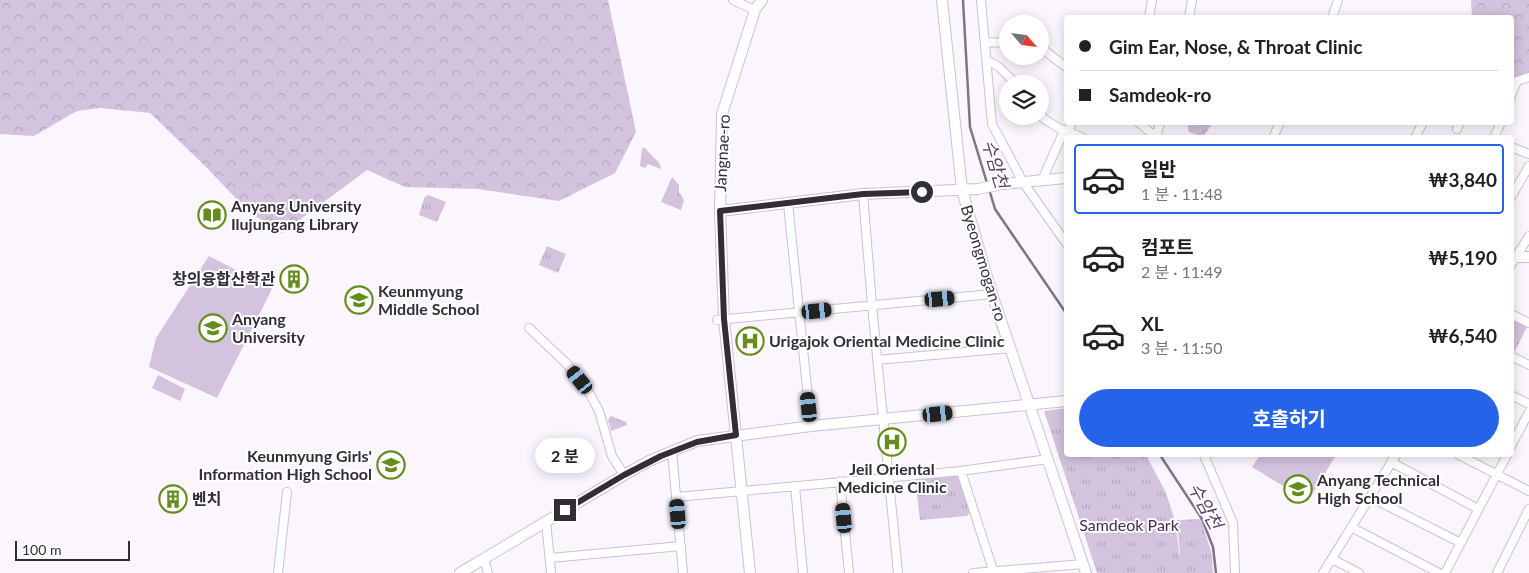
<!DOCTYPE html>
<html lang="ko">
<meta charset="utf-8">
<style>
body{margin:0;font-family:Lato,"Noto Sans KR",sans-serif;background:#f6f6f6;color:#202124;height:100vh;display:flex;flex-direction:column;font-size:19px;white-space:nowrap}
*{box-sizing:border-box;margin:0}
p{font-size:16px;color:#757577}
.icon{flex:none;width:28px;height:28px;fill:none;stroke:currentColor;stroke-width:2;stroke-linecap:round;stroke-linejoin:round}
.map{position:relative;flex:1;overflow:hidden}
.sheet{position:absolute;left:1064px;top:135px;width:450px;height:322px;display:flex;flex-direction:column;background:#fff;border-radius:5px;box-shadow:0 2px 12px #0003}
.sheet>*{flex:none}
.banner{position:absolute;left:1064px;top:15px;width:450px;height:110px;border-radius:5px;box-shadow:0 2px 12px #0003;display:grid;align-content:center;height:110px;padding:0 15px;background:#fff}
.needle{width:32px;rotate:118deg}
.buttons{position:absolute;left:999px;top:15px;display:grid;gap:10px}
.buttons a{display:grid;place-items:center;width:50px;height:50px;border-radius:50%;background:#fff;box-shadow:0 2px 12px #0003;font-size:25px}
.scale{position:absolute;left:15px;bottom:12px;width:115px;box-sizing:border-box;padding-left:5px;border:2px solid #322d36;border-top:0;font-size:14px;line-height:18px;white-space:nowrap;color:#322d36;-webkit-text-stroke:4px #fff;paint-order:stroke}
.end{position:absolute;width:22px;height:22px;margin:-11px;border:6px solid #322d36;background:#fff;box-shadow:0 0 0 2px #fff}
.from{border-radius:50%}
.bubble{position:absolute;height:35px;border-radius:18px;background:#fff;box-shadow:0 2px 12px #0003;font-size:16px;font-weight:700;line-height:35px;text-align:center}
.car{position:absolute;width:15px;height:30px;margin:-15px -8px;border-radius:6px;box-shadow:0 0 4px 1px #0007;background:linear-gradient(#222 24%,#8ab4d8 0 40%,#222 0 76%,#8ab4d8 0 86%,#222 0)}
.banner b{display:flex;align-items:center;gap:18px;height:48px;font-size:19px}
.banner b+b{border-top:1px solid #e0e0e0}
.banner i{width:12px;height:12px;background:#202124}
ul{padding:9px 0 0;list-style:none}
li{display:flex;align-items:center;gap:15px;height:70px;margin:0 10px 8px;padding:0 5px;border:2px solid transparent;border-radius:5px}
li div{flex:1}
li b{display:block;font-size:19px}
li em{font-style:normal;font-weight:700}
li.current{border-color:#2563eb}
li>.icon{width:45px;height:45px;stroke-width:1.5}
.button{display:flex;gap:10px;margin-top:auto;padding:10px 15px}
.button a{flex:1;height:58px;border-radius:30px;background:#2563eb;color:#fff;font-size:20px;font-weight:700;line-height:58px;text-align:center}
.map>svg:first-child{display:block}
</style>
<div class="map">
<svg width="1529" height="573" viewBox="0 0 1529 573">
<defs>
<pattern id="grass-tufts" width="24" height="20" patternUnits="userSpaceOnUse" patternTransform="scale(1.25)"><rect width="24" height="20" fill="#d3c3de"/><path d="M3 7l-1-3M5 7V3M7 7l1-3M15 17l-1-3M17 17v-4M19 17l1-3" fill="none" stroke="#b6a8bf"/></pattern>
<pattern id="forest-crowns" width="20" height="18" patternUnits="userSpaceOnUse" patternTransform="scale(1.25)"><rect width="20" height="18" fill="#d3c3de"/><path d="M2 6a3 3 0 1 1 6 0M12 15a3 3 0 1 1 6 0" fill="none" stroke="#b6a8bf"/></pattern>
</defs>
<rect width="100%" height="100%" fill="#fbf5fe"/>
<path fill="url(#grass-tufts)" d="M1187 123V122L1213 123 1204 135H1197L1189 132Z
M644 147 660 164 661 169 648 164 645 168 640 166 642 149Z
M672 177 679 185V192L684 200 681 210 661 202Z
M428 195 446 202 437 222 419 215 424 198Z
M547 246 566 254 558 273 539 265Z
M1511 317 1528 325 1513 355 1511 354Z
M1066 408V455H1146L1166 493 1175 521 1181 566 1177 520 1201 519 1212 555 1213 573H1097L1044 411Z
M611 416 626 422 627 425 611 431 608 420Z
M956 474 960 476 970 512 967 516 920 520 915 477Z"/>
<path fill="url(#forest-crowns)" d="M0 0H608L636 132 615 173 559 201 478 189 405 187 367 170 282 233 249 212 205 166 150 113 100 108 77 111 34 136 0 134Z
M1471 0H1529V77L1517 81 1511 79V18L1472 17Z"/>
<path fill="#d3c3de" d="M209 256 272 289 217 398 149 367 156 338Z
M158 375 185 389 180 401 152 388Z
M1260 455H1336L1308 501 1252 467Z"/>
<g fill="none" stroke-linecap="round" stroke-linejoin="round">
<path stroke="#81748a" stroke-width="2.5" d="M963 0 970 127 987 183
M989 189 995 209 1066 313
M1160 455 1202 519 1213 547 1216 573"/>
<g stroke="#cdc0d5" stroke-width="10">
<path id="street" d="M733 0 755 10
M981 0 992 124 1023 182 1066 243
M1149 18 1152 0
M1189 18 1192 0
M1332 18 1338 0
M985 42 1008 43
M1040 47 1066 67
M987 60 999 67 1016 84
M1511 96 1517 81 1529 77
M1040 113 1044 119 1064 131
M1138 122 1156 137
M1457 129 1460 122
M1067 131 1083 138
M1156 138 1160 122
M1273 138 1280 122
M1415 138 1423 122
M1494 138 1501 122
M1511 147 1529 154
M1042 180 1064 131H1067L1073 122
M863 194 872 305 898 573
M1511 197 1529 166
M788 204 811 426
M1511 265 1529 236
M1511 314 1529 323
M717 320 992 294
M529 328 567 364 590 394 599 411 612 456 624 475
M1511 356 1529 365
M877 360 1011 348
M1511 395 1529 404
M1511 446 1529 412
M672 451 683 573
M1204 455 1233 523 1235 573
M1459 455 1529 491
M1391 462 1478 509
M961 471 994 573
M840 481 849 573
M795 486 803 573
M676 497 961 471 1048 459
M1370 497 1461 543
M546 521 551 573
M1351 527 1439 573
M550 558 681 546
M484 559 488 573
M1332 559 1359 573
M278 573 287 492
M973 573 1083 564
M1323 573 1396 455
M1445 573 1507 455
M1497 573 1529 509"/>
</g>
<g stroke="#cdc0d5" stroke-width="12">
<path id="secondary" d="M942 0 962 190 992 294 1086 573
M720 211 863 194 978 189 1002 184 1066 178
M1511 257H1529
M460 573 624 475 649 461 697 441 811 426 1066 401
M750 573 724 319 720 211 722 114 755 10 762 0"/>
</g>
<use href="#street" stroke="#fff" stroke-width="8"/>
<use href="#secondary" stroke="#fff" stroke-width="10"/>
</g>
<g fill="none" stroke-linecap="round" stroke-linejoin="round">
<path stroke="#322d36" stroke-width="6" d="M565 510 624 475 661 456 697 442 736 435 724 319 720 211 863 194 922 192"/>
</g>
<defs>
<g id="library-ring" transform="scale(1.4375)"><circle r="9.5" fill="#fff" stroke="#648d1c" stroke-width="1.5"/><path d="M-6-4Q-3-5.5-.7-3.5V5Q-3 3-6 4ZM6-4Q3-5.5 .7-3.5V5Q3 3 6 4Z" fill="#648d1c"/></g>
<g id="building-ring" transform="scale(1.4375)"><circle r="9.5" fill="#fff" stroke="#648d1c" stroke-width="1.5"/><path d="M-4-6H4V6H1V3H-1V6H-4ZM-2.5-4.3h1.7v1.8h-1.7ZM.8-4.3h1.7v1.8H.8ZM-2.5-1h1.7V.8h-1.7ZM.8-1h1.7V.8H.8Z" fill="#648d1c"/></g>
<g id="school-ring" transform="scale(1.4375)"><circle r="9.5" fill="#fff" stroke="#648d1c" stroke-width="1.5"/><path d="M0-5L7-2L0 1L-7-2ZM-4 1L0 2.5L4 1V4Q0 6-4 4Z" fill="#648d1c"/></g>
<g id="university-ring" transform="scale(1.4375)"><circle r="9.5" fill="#fff" stroke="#648d1c" stroke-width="1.5"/><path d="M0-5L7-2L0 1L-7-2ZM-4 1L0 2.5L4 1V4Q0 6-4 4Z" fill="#648d1c"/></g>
<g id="hospital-ring" transform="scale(1.4375)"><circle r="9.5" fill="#fff" stroke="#648d1c" stroke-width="1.5"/><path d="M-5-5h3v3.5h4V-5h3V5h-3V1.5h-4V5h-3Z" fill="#648d1c"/></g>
</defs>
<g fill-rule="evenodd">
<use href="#library-ring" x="212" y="215"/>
<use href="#building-ring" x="294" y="279"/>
<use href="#school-ring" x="359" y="300"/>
<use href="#university-ring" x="213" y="328"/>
<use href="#hospital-ring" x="750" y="341"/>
<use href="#hospital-ring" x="892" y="442"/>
<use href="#school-ring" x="391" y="465"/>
<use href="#school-ring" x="1298" y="489"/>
<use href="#building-ring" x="173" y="499"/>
</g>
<g text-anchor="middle" stroke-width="4" stroke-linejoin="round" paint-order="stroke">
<g font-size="16" fill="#322d36" stroke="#fff">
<text transform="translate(722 153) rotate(-87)" y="6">Jangnae-ro</text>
<text transform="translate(984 263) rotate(73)" y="6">Byeongmogan-ro</text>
</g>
<g font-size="16" font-weight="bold" fill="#322d36" stroke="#fff" text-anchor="start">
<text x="231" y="212">Anyang University<tspan x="231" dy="18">Ilujungang Library</tspan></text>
<text x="275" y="285" text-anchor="end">창의융합산학관</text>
<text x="378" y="297">Keunmyung<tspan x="378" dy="18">Middle School</tspan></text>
<text x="232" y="325">Anyang<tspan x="232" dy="18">University</tspan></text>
<text x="769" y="347">Urigajok Oriental Medicine Clinic</text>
<text x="372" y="462" text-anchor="end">Keunmyung Girls'<tspan x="372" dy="18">Information High School</tspan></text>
<text x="892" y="475" text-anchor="middle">Jeil Oriental<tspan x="892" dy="18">Medicine Clinic</tspan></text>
<text x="1317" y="486">Anyang Technical<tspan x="1317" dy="18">High School</tspan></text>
<text x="192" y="505">벤치</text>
</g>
<g font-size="16" fill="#452b53" stroke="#fff">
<text x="1129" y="531">Samdeok Park</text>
</g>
<g font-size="18" font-style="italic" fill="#5a4069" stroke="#fff">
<text transform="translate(995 164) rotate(73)" y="6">수암천</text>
<text transform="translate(1205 506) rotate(61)" y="6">수암천</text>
</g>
</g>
</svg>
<div class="buttons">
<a><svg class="needle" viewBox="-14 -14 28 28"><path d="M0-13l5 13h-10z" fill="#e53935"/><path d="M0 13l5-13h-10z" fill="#757577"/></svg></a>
<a><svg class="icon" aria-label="layers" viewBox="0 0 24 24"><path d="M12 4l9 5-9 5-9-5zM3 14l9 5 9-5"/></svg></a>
</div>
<div class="scale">100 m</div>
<i class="end from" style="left:922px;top:192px"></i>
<i class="end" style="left:565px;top:510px"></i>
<div class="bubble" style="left:535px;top:438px;width:60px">2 분</div>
<i class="car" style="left:940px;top:299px;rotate:85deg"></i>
<i class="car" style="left:817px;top:311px;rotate:84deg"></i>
<i class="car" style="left:580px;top:380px;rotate:321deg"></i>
<i class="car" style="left:809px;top:407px;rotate:354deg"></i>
<i class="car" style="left:938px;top:414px;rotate:84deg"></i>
<i class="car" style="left:678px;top:514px;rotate:355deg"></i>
<i class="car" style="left:844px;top:518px;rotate:355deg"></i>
<div class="banner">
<b><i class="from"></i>Gim Ear, Nose, &amp; Throat Clinic</b>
<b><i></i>Samdeok-ro</b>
</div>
<section class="sheet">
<ul>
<li class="current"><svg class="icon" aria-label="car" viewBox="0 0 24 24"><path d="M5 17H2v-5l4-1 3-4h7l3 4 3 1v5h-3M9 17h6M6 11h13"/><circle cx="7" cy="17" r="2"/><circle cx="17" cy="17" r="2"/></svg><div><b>일반</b><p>1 분 · 11:48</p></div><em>₩3,840</em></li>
<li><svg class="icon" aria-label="car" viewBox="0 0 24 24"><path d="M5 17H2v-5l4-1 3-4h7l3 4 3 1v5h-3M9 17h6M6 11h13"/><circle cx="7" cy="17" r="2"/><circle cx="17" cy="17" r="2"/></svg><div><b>컴포트</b><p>2 분 · 11:49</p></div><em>₩5,190</em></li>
<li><svg class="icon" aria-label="car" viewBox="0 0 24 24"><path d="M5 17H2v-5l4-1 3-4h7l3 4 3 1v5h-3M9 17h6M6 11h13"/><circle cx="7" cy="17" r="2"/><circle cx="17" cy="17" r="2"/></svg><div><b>XL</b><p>3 분 · 11:50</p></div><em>₩6,540</em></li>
</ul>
<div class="button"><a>호출하기</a></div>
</section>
</div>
